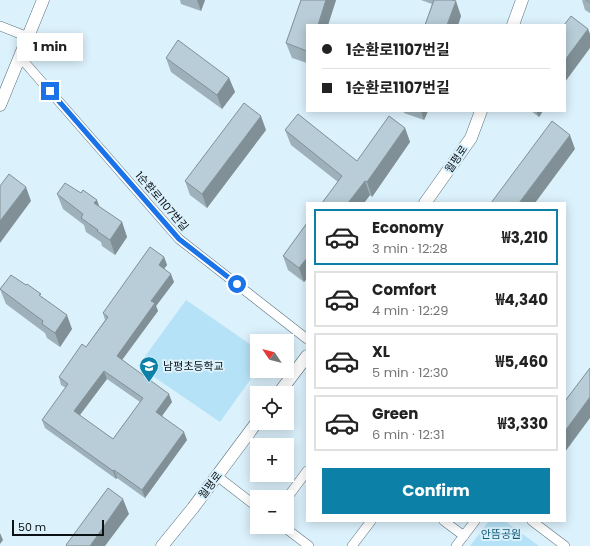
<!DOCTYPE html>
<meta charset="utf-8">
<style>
body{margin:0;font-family:Poppins,"Noto Sans KR",sans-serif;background:#f2f2f2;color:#222;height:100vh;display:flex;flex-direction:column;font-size:15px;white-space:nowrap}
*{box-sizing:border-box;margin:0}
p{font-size:13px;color:#767676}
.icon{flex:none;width:22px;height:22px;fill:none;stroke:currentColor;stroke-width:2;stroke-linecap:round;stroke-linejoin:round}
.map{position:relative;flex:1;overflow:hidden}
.details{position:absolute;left:306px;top:202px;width:260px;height:320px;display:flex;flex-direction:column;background:#fff;border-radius:0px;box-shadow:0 2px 10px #0003}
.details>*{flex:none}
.banner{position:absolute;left:306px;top:24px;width:260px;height:88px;border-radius:0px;box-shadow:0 2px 10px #0003;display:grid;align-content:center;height:88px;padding:0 16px;background:#fff}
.needle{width:26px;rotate:305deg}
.controls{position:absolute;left:250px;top:334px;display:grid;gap:8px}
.controls a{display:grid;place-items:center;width:44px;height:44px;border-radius:0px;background:#fff;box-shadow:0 2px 10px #0003;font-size:20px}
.scale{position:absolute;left:12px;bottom:10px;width:92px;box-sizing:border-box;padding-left:4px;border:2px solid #0b1216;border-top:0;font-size:11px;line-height:14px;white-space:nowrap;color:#0b1216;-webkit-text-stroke:3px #dbf1fc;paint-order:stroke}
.end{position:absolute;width:18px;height:18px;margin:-9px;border:5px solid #1a73e8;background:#fff;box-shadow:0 0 0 2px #fff}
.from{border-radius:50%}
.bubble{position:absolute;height:28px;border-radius:0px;background:#fff;box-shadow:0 2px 10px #0003;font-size:13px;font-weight:700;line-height:28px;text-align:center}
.banner b{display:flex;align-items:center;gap:14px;height:38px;font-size:15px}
.banner b+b{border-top:1px solid #e0e0e0}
.banner i{width:10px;height:10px;background:#222}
ul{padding:7px 0 0;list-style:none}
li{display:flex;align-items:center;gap:12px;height:56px;margin:0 8px 6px;padding:0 8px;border:2px solid #e0e0e0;border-radius:0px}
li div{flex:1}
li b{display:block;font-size:15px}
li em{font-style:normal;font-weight:700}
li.on{border-color:#0c80a7}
li>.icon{width:36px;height:36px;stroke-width:1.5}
.button{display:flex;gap:8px;margin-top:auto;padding:8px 16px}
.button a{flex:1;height:46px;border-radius:0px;background:#0c80a7;color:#fff;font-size:16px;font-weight:700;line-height:46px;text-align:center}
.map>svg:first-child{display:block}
</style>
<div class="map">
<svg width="590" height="546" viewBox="0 0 590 546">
<rect width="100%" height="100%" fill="#dbf1fc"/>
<path fill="#b6e2f7" d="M186 300 257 349V370L220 422 138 366Z
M489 521H505L539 546H470Z"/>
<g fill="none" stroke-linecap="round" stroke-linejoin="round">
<g stroke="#5f727c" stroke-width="10">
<path id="minor" d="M0 26 28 37
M20 57 179 239 307 339
M217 476 257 507
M287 498 307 471
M444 521 464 536
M532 521 565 546
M284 527 309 546
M352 546 371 521
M456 546 475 521"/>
</g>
<g stroke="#5f727c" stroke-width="13">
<path id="tertiary" d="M513 25 522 0
M0 105 43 0
M425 203 471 138 481 111
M279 393 307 356
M162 546 193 508 257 422"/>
</g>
<use href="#minor" stroke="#fff" stroke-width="9"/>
<use href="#tertiary" stroke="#fff" stroke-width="12"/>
</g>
<path fill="#9eb0b9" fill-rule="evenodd" d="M180 0H205L201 11 181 4Z
M301 0H336L328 25H307V63L292 58 286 43Z
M421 0H452L461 16 458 25H425L432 4Z
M582 0H590V13L585 10Z
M166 58 229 78 235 92 222 109 171 72Z
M404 111H428L424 120 404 113Z
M531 111H543L539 117Z
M405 128 410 142 372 197 370 195 364 203H322L338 182 291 145 285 130 357 161Z
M266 130 207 208 190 195 185 181Z
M57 194 99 207 122 222 127 237 115 255 102 246 101 242 86 232 84 225 63 209Z
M307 223 304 282 288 270 283 256Z
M164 257 167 265 164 269 174 282 156 306 158 311 122 360 172 402 162 416 187 440 145 498 117 478 116 479 45 428 42 420 66 388 61 385 59 377 86 347 105 320 103 313ZM107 379 140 402 113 439 79 415Z
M0 289 42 297 72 329 60 347 47 338 45 333 6 304Z"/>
<path fill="#819096" d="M197 0H205L201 11Z
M326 0H336L328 25H318Z
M456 1 461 16 458 25H447Z
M588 29 590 34V48L565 82V60Z
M229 78 235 92 222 109 217 95Z
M421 111H428L424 120Z
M536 111H543L539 117Z
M261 116 266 130 207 208 202 194Z
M405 128 410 142 372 197 367 182Z
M570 135 575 149 535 203H519Z
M365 181 370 195 364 203H348Z
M26 187 31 201 0 243V221Z
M97 200 102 214 94 203Z
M122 222 127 237 115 255 110 240Z
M164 257 167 265 161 273 159 265Z
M307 258V279L304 282 299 268Z
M171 274 174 282 156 306 158 311 119 364 117 356 151 301Z
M67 315 72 329 60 347 55 333Z
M104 371 107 379 77 419 74 411Z
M169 394 172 402 159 420 156 412Z
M590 397V418L565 452V431Z
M184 432 187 440 145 498 142 490Z
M114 470 117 478 116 479 113 471Z
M123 499 129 514 105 546H90Z
M0 533 3 540 0 544Z"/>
<path fill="#b8cdd7" stroke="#819096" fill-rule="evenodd" d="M301 0H326L318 25H307V51L286 43Z
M434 0H452L456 1 447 25H425Z
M586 0H590V3Z
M571 16 588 29 565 60V25H564Z
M178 40 229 78 217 95 166 58Z
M244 103 261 116 202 194 185 181Z
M298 114 357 161 389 116 405 128 367 182 365 181 348 203H322L342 176 285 130Z
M552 121 570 135 519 203H491Z
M9 174 26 187 0 221V186Z
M65 183 81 193 83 190 97 200 94 203 122 222 110 240 97 231 98 230 81 218 83 214 57 194Z
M307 223V258L299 268 283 256Z
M150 247 164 257 159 265 171 274 151 301 155 303 117 356 169 394 156 412 184 432 142 490 114 470 113 471 42 420 68 384 59 377 82 344 86 347 108 317 103 313ZM104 371 143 398 113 439 74 411Z
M11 275 26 285 27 284 41 294 39 295 67 315 55 333 42 324 43 321 0 289Z
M590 368V397L565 431V401Z
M108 488 123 499 90 546H67L66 545Z"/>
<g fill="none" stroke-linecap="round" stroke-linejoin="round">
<path stroke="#1a73e8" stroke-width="5" d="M50 91 179 239 237 284"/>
</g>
<defs>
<g id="school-pin" transform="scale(1)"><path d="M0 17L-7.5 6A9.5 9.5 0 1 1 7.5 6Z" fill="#0c80a7" stroke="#dbf1fc"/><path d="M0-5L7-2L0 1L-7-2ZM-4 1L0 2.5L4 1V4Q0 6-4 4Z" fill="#fff"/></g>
</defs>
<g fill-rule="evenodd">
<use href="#school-pin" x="149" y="366"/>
</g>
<g text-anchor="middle" stroke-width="4" stroke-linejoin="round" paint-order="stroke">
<g font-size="11" fill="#0b1216" stroke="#dbf1fc">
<text transform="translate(456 159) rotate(-56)" y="4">월평로</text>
<text transform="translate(162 201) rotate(49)" y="4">1순환로1107번길</text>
<text transform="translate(210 485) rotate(-53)" y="4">월평로</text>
</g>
<g font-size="11" fill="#0b1216" stroke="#dbf1fc" text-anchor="start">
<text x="163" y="370">남평초등학교</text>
</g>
<g font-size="11" fill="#115b77" stroke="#dbf1fc">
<text x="501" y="538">안뜸공원</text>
</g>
</g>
</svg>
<div class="controls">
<a><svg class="needle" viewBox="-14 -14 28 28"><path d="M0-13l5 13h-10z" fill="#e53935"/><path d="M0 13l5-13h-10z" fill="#767676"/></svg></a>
<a><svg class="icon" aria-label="locate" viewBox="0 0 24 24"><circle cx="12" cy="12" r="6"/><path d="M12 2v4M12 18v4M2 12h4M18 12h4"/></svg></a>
<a>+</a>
<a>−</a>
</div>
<div class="scale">50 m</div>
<i class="end from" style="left:237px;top:284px"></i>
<i class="end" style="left:50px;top:91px"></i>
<div class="bubble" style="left:17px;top:33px;width:66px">1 min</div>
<div class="banner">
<b><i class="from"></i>1순환로1107번길</b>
<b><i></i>1순환로1107번길</b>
</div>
<section class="details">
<ul>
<li class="on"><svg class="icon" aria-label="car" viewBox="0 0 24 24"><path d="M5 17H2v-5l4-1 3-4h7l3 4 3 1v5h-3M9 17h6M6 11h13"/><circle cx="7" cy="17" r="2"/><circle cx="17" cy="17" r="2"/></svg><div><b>Economy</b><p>3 min · 12:28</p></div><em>₩3,210</em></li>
<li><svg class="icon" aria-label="car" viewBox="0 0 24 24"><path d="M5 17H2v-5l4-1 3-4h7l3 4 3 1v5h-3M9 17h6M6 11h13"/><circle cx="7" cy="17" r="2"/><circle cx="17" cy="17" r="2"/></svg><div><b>Comfort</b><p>4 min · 12:29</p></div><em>₩4,340</em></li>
<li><svg class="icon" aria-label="car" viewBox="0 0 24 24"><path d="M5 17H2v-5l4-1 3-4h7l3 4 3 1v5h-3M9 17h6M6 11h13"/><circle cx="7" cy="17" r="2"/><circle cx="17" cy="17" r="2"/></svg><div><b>XL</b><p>5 min · 12:30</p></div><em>₩5,460</em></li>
<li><svg class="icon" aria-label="car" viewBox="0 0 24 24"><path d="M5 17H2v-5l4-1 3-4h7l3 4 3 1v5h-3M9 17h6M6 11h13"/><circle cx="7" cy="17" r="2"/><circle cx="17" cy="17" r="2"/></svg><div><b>Green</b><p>6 min · 12:31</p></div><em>₩3,330</em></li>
</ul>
<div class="button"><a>Confirm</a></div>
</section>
</div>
